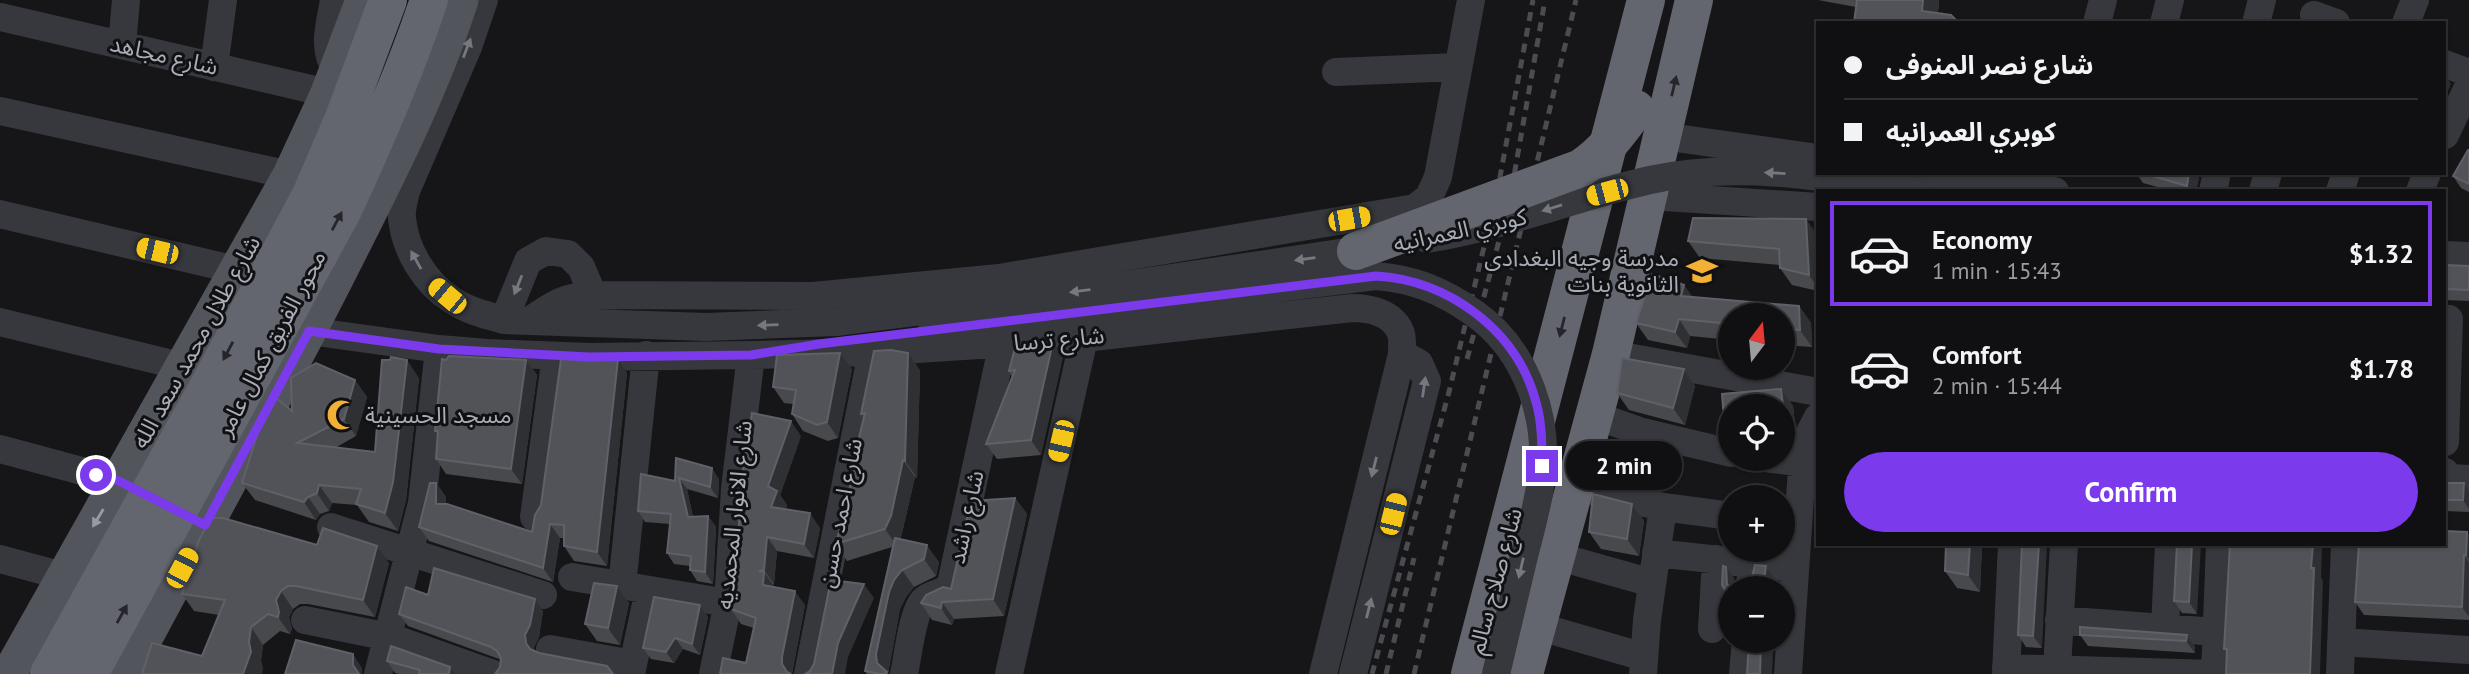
<!DOCTYPE html>
<meta charset="utf-8">
<style>
body{margin:0;font-family:"PT Sans","Noto Sans Arabic",sans-serif;background:#1e1e20;color:#f1f3f6;height:100vh;display:flex;flex-direction:column;font-size:26px;white-space:nowrap}
*{box-sizing:border-box;margin:0}
p{font-size:23px;color:#9c9d9f}
.icon{flex:none;width:38px;height:38px;fill:none;stroke:currentColor;stroke-width:2;stroke-linecap:round;stroke-linejoin:round}
.map{position:relative;flex:1;overflow:hidden}
.sheet{position:absolute;left:1816px;top:189px;width:630px;height:357px;display:flex;flex-direction:column;background:#101012;border-radius:0px;box-shadow:0 2px 5px #0004,0 0 0 2px #303032}
.sheet>*{flex:none}
.hud{position:absolute;left:1816px;top:21px;width:630px;height:154px;border-radius:0px;box-shadow:0 2px 5px #0004,0 0 0 2px #303032;display:grid;align-content:center;height:154px;padding:0 28px;background:#101012}
.needle{width:46px;rotate:16deg}
.fabs{position:absolute;left:1718px;top:303px;display:grid;gap:14px}
.fabs a{display:grid;place-items:center;width:77px;height:77px;border-radius:50%;background:#101012;box-shadow:0 2px 5px #0004,0 0 0 2px #303032;font-size:35px}
.end{position:absolute;width:32px;height:32px;margin:-16px;border:9px solid #7c3aed;background:#fff;box-shadow:0 0 0 4px #fff}
.from{border-radius:50%}
.bubble{position:absolute;height:49px;border-radius:24px;background:#101012;box-shadow:0 2px 5px #0004,0 0 0 2px #303032;font-size:23px;font-weight:600;line-height:49px;text-align:center}
.car{position:absolute;width:21px;height:42px;margin:-21px -10px;border-radius:9px;box-shadow:0 0 5px 2px #0007;background:linear-gradient(#f5c518 24%,#345 0 40%,#f5c518 0 76%,#345 0 86%,#f5c518 0)}
.hud b{display:flex;align-items:center;gap:24px;height:66px;font-size:26px}
.hud b+b{border-top:2px solid #303032}
.hud i{width:18px;height:18px;background:#f1f3f6}
ul{padding:12px 0 0;list-style:none}
li{display:flex;align-items:center;gap:21px;height:105px;margin:0 14px 10px;padding:0 14px;border:4px solid transparent;border-radius:0px}
li div{flex:1}
li b{display:block;font-size:26px}
li em{font-style:normal;font-weight:600}
li.selected{border-color:#7c3aed}
li>.icon{width:63px;height:63px;stroke-width:1.5}
.action{display:flex;gap:14px;margin-top:auto;padding:14px 28px}
.action a{flex:1;height:80px;border-radius:42px;background:#7c3aed;color:#fff;font-size:28px;font-weight:600;line-height:80px;text-align:center}
.map>svg:first-child{display:block}
</style>
<div class="map">
<svg width="2469" height="674" viewBox="0 0 2469 674">
<rect width="100%" height="100%" fill="#161618"/>
<g fill="none" stroke-linecap="round" stroke-linejoin="round">
<path stroke="#37383d" stroke-width="28" d="M334 0C330 25 321 49 337 71
M484 0 468 47 406 191C404 199 401 210 402 218 405 250 425 283 452 300 468 311 486 315 504 320L706 327 836 322
M2314 15 2336 23
M0 17 328 93
M2097 23 2103 0
M2164 23 2170 0
M2256 23 2262 0
M2406 23 2415 0
M122 45 126 0
M2445 64 2469 73
M214 67 223 0
M1336 72 1458 67
M0 111 290 175
M2445 135 2469 85
M1662 136 1818 158
M1930 173 2055 191
M2213 191 2217 173
M2263 191 2268 173
M2340 191 2346 173
M2420 191 2427 173
M1649 196 1818 207
M0 214 236 270
M2445 255 2469 256
M504 320 528 261 546 251 568 254 581 267 593 295
M529 321C554 304 563 297 593 295L813 296 999 278 1415 208 1429 197 1438 177 1471 0
M0 322 181 366
M932 330 1376 276
M309 331 439 349 487 353 589 357 751 355 872 352 1084 338 1352 308C1370 308 1392 313 1400 331 1403 337 1402 347 1402 354L1323 674
M1611 354 1818 392
M1594 415 1639 431 1731 453
M2445 442 2449 319
M0 449 119 481 134 489
M1765 458 1803 463
M2445 472 2450 478 2469 479
M1575 487 1663 507 1731 516
M534 517 556 356
M331 527 543 595
M1656 553 1794 568
M1556 556 1652 583
M0 559 63 576
M572 577 728 603
M622 586 646 355
M1750 588 1752 563
M305 620 389 637 493 674
M2059 620 2216 632
M1537 626 1644 657
M2165 627 2169 544
M1712 629 1716 559
M2341 642 2469 650
M550 649 633 664
M2006 668 2215 674 2220 544
M2057 669 2064 544
M378 674 422 503 439 349
M631 674 649 590
M713 674 728 603 735 489 751 355
M808 674 872 352
M904 674C908 657 912 612 924 600 933 592 944 595 951 584L1003 343
M1009 674 1084 338
M1353 674 1427 381 1419 363 1402 354
M1643 674 1647 620 1663 507
M1743 674 1746 640
M1788 674 1803 454 1808 436 1818 417
M2006 674 2012 544
M2340 674 2345 544"/>
<path stroke="#53555c" stroke-width="35" d="M9 674 290 175 328 93 363 0
M126 674C197 540 271 407 340 271 385 182 430 95 461 0"/>
<path stroke="#63666e" stroke-width="38" d="M1470 674 1646 0
M1524 674 1611 354 1694 0"/>
<path stroke="#4a4c52" stroke-width="5" stroke-dasharray="9 7" stroke-linecap="butt" d="M1467 359 1509 204 1545 0
M1372 674 1449 392 1497 193 1533 0
M1386 674 1414 558
M1414 674 1576 0"/>
<path stroke="#37383d" stroke-width="28" d="M1427 239C1503 227 1575 197 1650 180 1737 161 1828 177 1915 191
M1376 276C1414 279 1443 291 1474 313 1528 351 1552 423 1540 487 1536 512 1529 536 1523 560 1514 598 1505 636 1496 674
M836 322 1132 284 1373 248"/>
<path stroke="#63666e" stroke-width="38" d="M1356 251 1581 168C1604 153 1620 131 1636 109
M49 674 212 380 311 195 344 118 388 0
M89 674 343 210C375 141 405 72 429 0"/>
</g>
<path fill="#47494d" d="M1818 0H1939L1938 13 1856 7Z
M2469 150V192L2461 188 2453 176Z
M2136 173H2200L2196 191H2172L2143 183Z
M1818 236V291L1792 285 1780 268V265L1700 258 1688 241Z
M2445 265 2469 266V301L2445 300Z
M1652 274 1684 285 1692 297 1799 306 1811 323 1812 347 1783 345V315H1731V340L1690 336 1687 348 1648 340 1636 323Z
M1063 356 1041 455 997 459 986 444 1012 377 1009 371Z
M526 360 537 375 522 484 446 474 436 459 438 435 435 431Z
M852 369 838 438 828 441 803 431 792 414 793 404 784 403 773 387Z
M1684 369 1695 386 1685 425 1629 410 1617 393Z
M920 370 917 478 915 477 902 533 900 539 939 562 936 576 914 587 906 597 900 609 888 674H867L865 671 892 547 847 561 836 544 857 457 855 454 864 418 861 414Z
M627 373 607 566 574 561 564 546V538H560L553 582 429 541 419 527 436 483 446 497V504L532 532Z
M419 378 406 500 398 531 369 522 357 505 332 503 329 511 320 514 316 520 255 500 242 483 292 411 355 380 367 397 356 436 335 448 375 452Z
M1781 389 1793 406 1795 425 1788 444H1783V406H1731V430L1724 420 1722 394Z
M801 436 780 495 787 505 786 509 820 528 814 558 777 551 774 584H773L774 587 805 605 792 674H720L746 663 754 628 741 624 731 609Z
M676 458 719 479 718 498 687 489 693 517 708 516 716 527 713 584 697 581 690 570V566L674 564 667 553 670 524 645 522 638 511 675 481Z
M2445 483H2464L2469 491V512L2445 511Z
M1015 498 1027 514 1004 616 954 619 952 625 932 620 921 603 951 589Z
M1632 504 1644 521 1639 556 1601 549 1589 532Z
M2467 532 2469 535V620L2364 615 2355 602Z
M1982 544 1980 592 1957 588 1945 571Z
M2022 544 2042 648 2026 647 2018 635Z
M2177 544 2197 614 2182 613 2174 601Z
M317 545 389 563 375 617 308 604H300L293 609 289 617 292 629 290 634 280 631 263 645 261 660 263 669 202 656 219 615 194 611 182 594Z
M1766 566 1778 583 1777 588H1755L1751 581Z
M617 586 629 603 620 645 597 641 585 624Z
M428 595 543 611 539 637 534 647V651L500 667 501 660 499 659 408 626 399 614Z
M700 605 708 617 700 655 683 649 674 663 651 659 643 648Z
M2080 635H2187L2195 647V653L2088 646Z
M387 661 450 667 455 674H399L395 673Z"/>
<path fill="#2f3033" d="M1923 0H1939L1937 23 1922 11Z
M2445 75 2451 84 2445 97Z
M2189 173H2200L2196 191H2191L2187 186Z
M1806 219 1818 236V288L1809 275Z
M1684 285 1696 302 1681 296Z
M1799 306 1811 323 1812 347 1800 330Z
M1679 319 1690 336 1687 348 1675 332Z
M1053 342 1063 356 1041 455 1031 440Z
M840 353 852 369 838 438 827 422Z
M908 353 920 370 917 478 905 461Z
M618 359 627 373 607 566 597 552Z
M407 360 419 378 406 500 398 531 385 513Z
M526 360 537 375 522 484 511 469Z
M1684 369 1695 386 1685 425 1673 408Z
M355 380 367 397 356 436 344 419Z
M1781 389 1793 406 1795 425 1788 444 1783 437V406Z
M791 421 801 436 780 495 787 505 781 521 771 507 768 486Z
M903 460 915 477 902 533 897 546 885 529Z
M712 468 719 479 718 498 710 487Z
M679 478 687 489 695 528 688 517Z
M436 483 446 497V518L436 504Z
M2464 483 2469 491V509L2463 500Z
M319 485 332 503 329 511 317 493Z
M308 497 320 514 316 520 304 502Z
M1015 498 1027 514 1004 616 993 599Z
M1632 504 1644 521 1639 556 1627 539Z
M810 513 820 528 814 558 804 544Z
M708 516 716 527 713 584 705 572Z
M550 524 560 538 553 582 543 568Z
M2467 532 2469 535V560L2466 555Z
M767 537 777 551 774 584 764 570Z
M1970 544H1982L1980 592 1968 575Z
M2039 544H2047L2042 648 2033 636Z
M2192 544H2201L2197 614 2189 602Z
M2313 544H2322L2321 577 2323 581 2320 674H2310L2311 568Z
M927 545 939 562 936 576 924 559Z
M377 546 389 563 375 617 363 600Z
M2464 555 2469 562V617L2462 607Z
M1766 566 1778 583 1777 588H1775L1765 574Z
M1726 567 1734 578 1735 588H1731L1727 584Z
M902 570 914 587 906 597 900 609 888 674H884L877 663 876 654 889 592 894 580Z
M764 572 774 586 773 599 763 585Z
M864 584 874 598 848 657 845 674H832L838 643Z
M617 586 629 603 620 645 608 628Z
M281 591 293 609 289 617 292 629 290 634 278 617 276 600Z
M795 591 805 605 792 674H788L782 664V657Z
M535 599 543 611 539 637 534 647 535 655 526 643 525 635Z
M942 602 954 619 952 625 941 608Z
M700 605 708 617 700 655 692 644Z
M251 627 263 645 261 660 263 669 262 674H243Z
M2187 635 2195 647V653L2186 641Z
M675 638 683 649 674 663 666 652Z
M1761 640H1767L1773 649 1772 674H1760Z
M353 654 362 668V674H359L353 665Z
M450 667 455 674H449Z"/>
<path fill="#525359" stroke="#5f6168" stroke-width="2" d="M1857 0H1923L1922 11 1951 15 1959 23H1854Z
M2468 150H2469V184L2453 176Z
M2142 173H2189L2187 186Z
M1693 218 1806 219 1809 275 1780 268 1779 249 1688 241Z
M2445 265 2469 266V290L2445 289Z
M1652 274 1684 285 1681 296 1799 306 1800 330 1783 329V315H1731V324L1679 319 1675 332 1636 323Z
M1053 342 1031 440 986 444 1015 370 1009 371 1016 344Z
M891 350 908 353 905 461 903 460 891 516 885 529 836 544 858 454H855L865 413 861 414 874 351Z
M840 353 827 422 817 425 792 414 796 390 773 387 777 355Z
M449 356 526 360 511 469 436 459 438 431H435L442 359 446 360Z
M391 357 407 360 393 482 385 513 356 504 361 489 319 485 317 493 308 497 304 502 242 483 261 423 275 397 292 411 291 378 316 363 355 380 344 419 297 443 375 452 382 360H390Z
M1622 358 1684 369 1673 408 1617 393Z
M561 359H618L597 552 564 546V525L550 524 543 568 419 527 430 483H436V504H447L532 532 535 515 541 505Z
M1781 389 1783 406H1731V426L1724 420 1722 394Z
M752 413 791 421 768 486 777 491 771 507 810 513 804 544 767 537 764 570 759 571 764 572 763 585 795 591 782 657V664L787 672 791 674H720L723 658 746 663 756 618 731 609 735 590 742 476Z
M676 458 712 468 710 487 679 478 688 517 708 516 705 572 690 570 691 556 667 553 671 514 638 511 641 474 675 481Z
M2445 483H2464L2463 500H2445Z
M1593 494 1632 504 1627 539 1589 532Z
M1015 498 993 599 942 602 941 608 921 603 926 595 943 587 951 589 971 501Z
M211 518H223L317 545 323 528 377 546 363 600 296 586H288L281 591 276 600 279 612 278 617 268 614 251 627 249 642 251 652 243 674H142L152 643 202 656 225 600 182 594 199 540Z
M2445 531 2467 532 2466 555H2464L2462 607 2355 602 2359 544H2445Z
M895 538 927 545 924 559 902 570 894 580 889 592 876 654 877 663 887 672 886 674H880L865 671Z
M1946 544H1970L1968 575 1945 571Z
M2022 544H2039L2033 636 2018 635Z
M2177 544H2192L2189 602 2174 601Z
M2230 544H2313L2311 568H2314L2310 674H2226L2227 649H2224Z
M1755 565 1766 566 1765 574 1751 581Z
M1723 566 1726 567 1727 584 1731 588V599L1722 585Z
M434 568 535 599 530 625 525 635 526 643 530 649 539 653 607 666 613 674H495L500 667 501 658 497 651 491 647 399 614 406 587 428 595Z
M831 580 864 584 838 643 832 674H805L810 671 814 664Z
M594 583 617 586 608 628 585 624Z
M654 597 700 605 692 644 675 638 666 652 643 648Z
M2080 627 2187 635 2186 641 2080 635Z
M296 640 353 654V665L359 674H285Z
M1749 640H1761L1760 674H1747Z
M391 646 450 667 449 674H419L420 670 387 661Z"/>
<defs><path id="oneway-solid" d="M-6-.8H1V-3.2L6.5 0L1 3.2V.8H-6Z" transform="scale(1.75)"/></defs>
<g fill="#757881">
<use href="#oneway-solid" transform="translate(467 48) rotate(-69)"/>
<use href="#oneway-solid" transform="translate(1775 173) rotate(-177)"/>
<use href="#oneway-solid" transform="translate(1552 208) rotate(163)"/>
<use href="#oneway-solid" transform="translate(1305 259) rotate(172)"/>
<use href="#oneway-solid" transform="translate(416 260) rotate(-119)"/>
<use href="#oneway-solid" transform="translate(518 285) rotate(112)"/>
<use href="#oneway-solid" transform="translate(1080 291) rotate(173)"/>
<use href="#oneway-solid" transform="translate(768 325) rotate(178)"/>
<use href="#oneway-solid" transform="translate(1424 387) rotate(-82)"/>
<use href="#oneway-solid" transform="translate(1374 467) rotate(104)"/>
<use href="#oneway-solid" transform="translate(1521 568) rotate(103)"/>
<use href="#oneway-solid" transform="translate(1369 608) rotate(-76)"/>
</g>
<g fill="#26262a">
<use href="#oneway-solid" transform="translate(1674 86) rotate(-77)"/>
<use href="#oneway-solid" transform="translate(337 221) rotate(-62)"/>
<use href="#oneway-solid" transform="translate(1562 327) rotate(104)"/>
<use href="#oneway-solid" transform="translate(228 351) rotate(118)"/>
<use href="#oneway-solid" transform="translate(122 614) rotate(-61)"/>
</g>
<use fill="#979ba6" href="#oneway-solid" transform="translate(98 518) rotate(121)"/>
<g fill="none" stroke-linecap="round" stroke-linejoin="round">
<path stroke="#7c3aed" stroke-width="9" d="M96 475 119 481 205 525 309 331 439 349 589 357 751 355 819 344 1376 276C1448 280 1517 330 1536 402 1542 422 1542 445 1542 466"/>
</g>
<defs>
<g id="school-bare" transform="scale(2.415)"><path d="M0-5L7-2L0 1L-7-2ZM-4 1L0 2.5L4 1V4Q0 6-4 4Z" fill="#f2b134" stroke="#111113" stroke-width="2.5" paint-order="stroke"/></g>
<g id="mosque-bare" transform="scale(2.415)"><path d="M3.5-4.9A6 6 0 1 0 3.5 4.9A5 5 0 1 1 3.5-4.9Z" fill="#f2b134" stroke="#111113" stroke-width="2.5" paint-order="stroke"/></g>
</defs>
<g fill-rule="evenodd">
<use href="#school-bare" x="1702" y="271"/>
<use href="#mosque-bare" x="342" y="415"/>
</g>
<g text-anchor="middle" stroke-width="6" stroke-linejoin="round" paint-order="stroke">
<g font-size="23" fill="#a8adb8" stroke="#111113">
<text transform="translate(164 55) rotate(13)" y="8">شارع مجاهد</text>
<text transform="translate(1460 230) rotate(-12)" y="8">كوبري العمرانيه</text>
<text transform="translate(1059 339) rotate(-5)" y="8">شارع ترسا</text>
<text transform="translate(196 342) rotate(-61)" y="8">شارع طلال محمد سعد الله</text>
<text transform="translate(271 343) rotate(-62)" y="8">محور الفريق كمال عامر</text>
<text transform="translate(840 513) rotate(-79)" y="8">شارع احمد حسن</text>
<text transform="translate(734 515) rotate(-84)" y="8">شارع الانوار المحمديه</text>
<text transform="translate(966 517) rotate(-78)" y="8">شارع راشد</text>
<text transform="translate(1495 581) rotate(-75)" y="8">شارع صلاح سالم</text>
</g>
<g font-size="23" fill="#a8adb8" stroke="#111113" text-anchor="end">
<text x="1679" y="266">مدرسة وجيه البغدادى<tspan x="1679" dy="26">الثانوية بنات</tspan></text>
<text x="365" y="423" text-anchor="start">مسجد الحسينية</text>
</g>
</g>
</svg>
<div class="fabs">
<a><svg class="needle" viewBox="-14 -14 28 28"><path d="M0-13l5 13h-10z" fill="#e53935"/><path d="M0 13l5-13h-10z" fill="#9c9d9f"/></svg></a>
<a><svg class="icon" aria-label="locate" viewBox="0 0 24 24"><circle cx="12" cy="12" r="6"/><path d="M12 2v4M12 18v4M2 12h4M18 12h4"/></svg></a>
<a>+</a>
<a>−</a>
</div>
<i class="end from" style="left:96px;top:475px"></i>
<i class="end" style="left:1542px;top:466px"></i>
<div class="bubble" style="left:1566px;top:441px;width:116px">2 min</div>
<i class="car" style="left:1607px;top:192px;rotate:255deg"></i>
<i class="car" style="left:1349px;top:219px;rotate:80deg"></i>
<i class="car" style="left:157px;top:251px;rotate:283deg"></i>
<i class="car" style="left:447px;top:296px;rotate:310deg"></i>
<i class="car" style="left:1061px;top:441px;rotate:193deg"></i>
<i class="car" style="left:1393px;top:514px;rotate:14deg"></i>
<i class="car" style="left:182px;top:568px;rotate:28deg"></i>
<div class="hud">
<b><i class="from"></i>شارع نصر المنوفى</b>
<b><i></i>كوبري العمرانيه</b>
</div>
<section class="sheet">
<ul>
<li class="selected"><svg class="icon" aria-label="car" viewBox="0 0 24 24"><path d="M5 17H2v-5l4-1 3-4h7l3 4 3 1v5h-3M9 17h6M6 11h13"/><circle cx="7" cy="17" r="2"/><circle cx="17" cy="17" r="2"/></svg><div><b>Economy</b><p>1 min · 15:43</p></div><em>$1.32</em></li>
<li><svg class="icon" aria-label="car" viewBox="0 0 24 24"><path d="M5 17H2v-5l4-1 3-4h7l3 4 3 1v5h-3M9 17h6M6 11h13"/><circle cx="7" cy="17" r="2"/><circle cx="17" cy="17" r="2"/></svg><div><b>Comfort</b><p>2 min · 15:44</p></div><em>$1.78</em></li>
</ul>
<div class="action"><a>Confirm</a></div>
</section>
</div>
